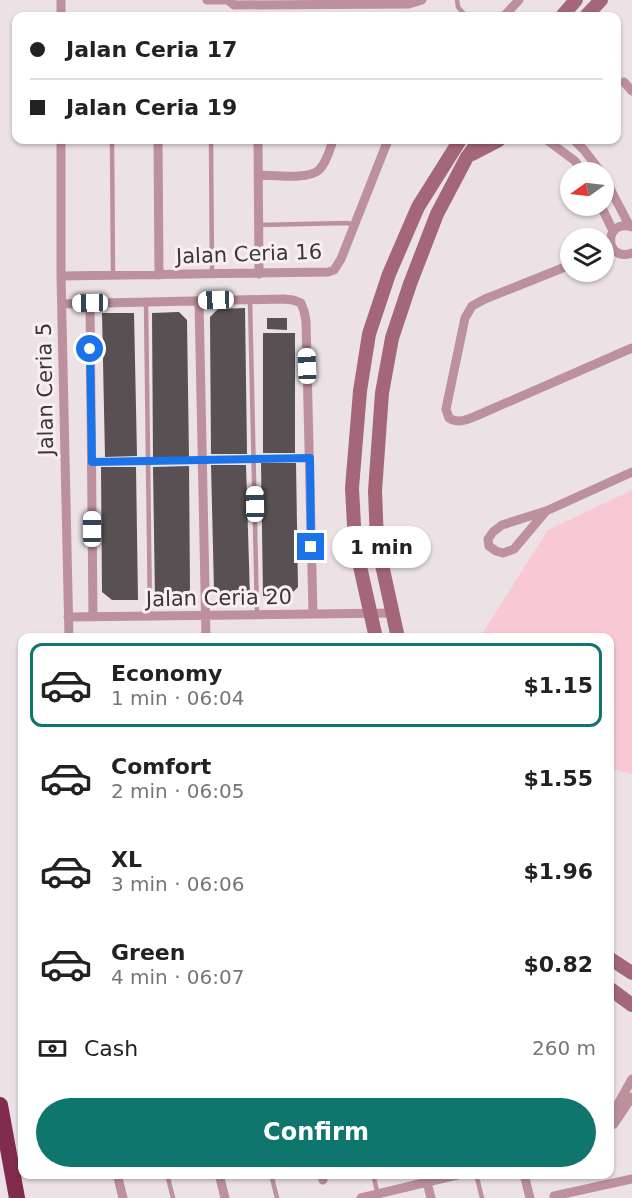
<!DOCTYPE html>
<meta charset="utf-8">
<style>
body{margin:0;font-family:"DejaVu Sans",sans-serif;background:#f6f6f6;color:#222;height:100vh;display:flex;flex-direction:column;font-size:22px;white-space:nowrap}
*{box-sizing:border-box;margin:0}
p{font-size:20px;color:#767676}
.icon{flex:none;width:33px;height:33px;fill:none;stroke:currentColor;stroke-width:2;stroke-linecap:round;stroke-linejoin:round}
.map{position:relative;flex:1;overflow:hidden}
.drawer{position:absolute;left:18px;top:633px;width:596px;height:546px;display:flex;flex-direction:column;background:#fff;border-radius:12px;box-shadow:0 2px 4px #0004}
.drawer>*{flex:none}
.guide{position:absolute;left:12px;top:12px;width:609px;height:132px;border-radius:12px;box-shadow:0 2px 4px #0004;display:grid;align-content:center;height:132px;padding:0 18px;background:#fff}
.needle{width:39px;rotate:256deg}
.controls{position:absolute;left:560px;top:162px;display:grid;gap:12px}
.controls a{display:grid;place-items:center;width:54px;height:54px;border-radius:50%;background:#fff;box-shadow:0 2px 4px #0004;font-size:30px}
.end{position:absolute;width:27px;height:27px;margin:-14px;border:8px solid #1a73e8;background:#fff;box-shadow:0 0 0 3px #fff}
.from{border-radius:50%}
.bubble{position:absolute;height:42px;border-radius:21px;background:#fff;box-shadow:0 2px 4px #0004;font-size:20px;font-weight:600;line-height:42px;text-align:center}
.car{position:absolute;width:18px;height:36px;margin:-18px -9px;border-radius:8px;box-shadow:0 0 4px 2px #0007;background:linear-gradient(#fff 24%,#345 0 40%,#fff 0 76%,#345 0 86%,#fff 0)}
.guide b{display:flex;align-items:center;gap:21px;height:57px;font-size:22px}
.guide b+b{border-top:2px solid #e0e0e0}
.guide i{width:15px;height:15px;background:#222}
ul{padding:10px 0 0;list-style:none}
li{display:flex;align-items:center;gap:18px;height:84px;margin:0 12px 9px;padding:0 6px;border:3px solid transparent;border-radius:12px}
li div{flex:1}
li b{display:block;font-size:22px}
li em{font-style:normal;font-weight:600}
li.current{border-color:#0f766e}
li>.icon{width:54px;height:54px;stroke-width:1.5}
.pay{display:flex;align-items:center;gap:15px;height:66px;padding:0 18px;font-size:22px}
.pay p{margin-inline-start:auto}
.primary-button{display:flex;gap:12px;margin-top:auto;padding:12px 18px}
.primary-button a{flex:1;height:69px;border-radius:36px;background:#0f766e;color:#fff;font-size:24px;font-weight:600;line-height:69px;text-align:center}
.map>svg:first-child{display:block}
</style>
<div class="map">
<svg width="632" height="1198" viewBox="0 0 632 1198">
<rect width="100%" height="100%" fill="#ece2e5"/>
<path fill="#f8c8d5" d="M632 490V774L609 768V638L480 637 548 530Z"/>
<path fill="#585052" d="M245 308 247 454H211L210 317 218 309Z
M179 312 187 320 189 458H153L152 313Z
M102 313H134L137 456 105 457Z
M267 318H287V330L267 329Z
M263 333H295V453H263Z
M261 463H296L298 587 289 596H263Z
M211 465H246L250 597 224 598 214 590Z
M189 466 190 590 181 599H155L153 467Z
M101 467H136L138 600H112L102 592Z"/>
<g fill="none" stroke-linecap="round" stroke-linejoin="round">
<path stroke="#bc909d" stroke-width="4.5" d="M457 0 458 7 466 16
M112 140 113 275
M211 140 212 274
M259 225 347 223 355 225
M250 300 257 615
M146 302 150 617
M92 462 310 458
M167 1174 173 1198
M271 1174 277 1198
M373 1174 378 1195
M476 1174 482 1198"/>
<path stroke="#bc909d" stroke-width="9" d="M207 0H228L234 5 409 4 422 0
M61 16V0
M504 16 519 0
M624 82 632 91
M61 140V276L69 638
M158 140 159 275
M258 140 259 274
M547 140 575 161 583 172
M574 140 584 150 601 172
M258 175C273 175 308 180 319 170 327 162 330 149 333 140
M603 175 629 225
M601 206 613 231
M632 227C603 218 604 263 632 253
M570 265 485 299 472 306 465 318 446 409 449 418C458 424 466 420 476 416L632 348
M61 276 328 272 334 270 341 259 388 140
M199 301 206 638
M90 303 93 617
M62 304 283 299 293 300 301 303 304 311 306 321 313 614
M546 511 514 549 503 553 496 551 489 546 488 539 493 532 502 525 546 511 632 472
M68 617 392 613
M372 638 398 637
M609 1120 632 1079
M609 1127 614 1124 632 1097
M117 1174 123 1198
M219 1174 225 1198
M322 1174 323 1180
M425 1174 431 1198
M524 1174 530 1198
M554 1196 632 1179
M361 1198 461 1174"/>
<path stroke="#a4677a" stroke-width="14" d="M562 16 576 0
M586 16 601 0
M472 154 499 140
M376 638 355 544 352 488 360 391 369 334 389 274 418 207 460 140
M398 638 377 542 375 491 382 393 392 338 410 284 437 214 467 157 480 140
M609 958 632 973
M609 988 632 1005"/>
<path stroke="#812c4c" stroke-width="16" d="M0 1105 17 1198"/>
</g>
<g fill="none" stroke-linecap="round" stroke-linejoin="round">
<path stroke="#1a73e8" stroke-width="8" d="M90 349 92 462 310 458 311 547"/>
</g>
<g text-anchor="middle" stroke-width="6" stroke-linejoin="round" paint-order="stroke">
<g font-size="21" fill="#3a3637" stroke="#f9eff2">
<text transform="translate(249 254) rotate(-2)" y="7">Jalan Ceria 16</text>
<text transform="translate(45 389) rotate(-91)" y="7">Jalan Ceria 5</text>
<text transform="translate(219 598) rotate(-1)" y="7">Jalan Ceria 20</text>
</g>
</g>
</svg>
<div class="controls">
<a><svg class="needle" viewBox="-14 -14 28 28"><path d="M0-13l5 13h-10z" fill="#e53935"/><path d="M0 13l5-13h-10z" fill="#767676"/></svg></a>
<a><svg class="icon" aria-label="layers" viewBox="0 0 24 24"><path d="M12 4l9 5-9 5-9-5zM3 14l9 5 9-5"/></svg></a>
</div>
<i class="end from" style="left:90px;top:349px"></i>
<i class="end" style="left:311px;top:547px"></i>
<div class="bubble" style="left:332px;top:526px;width:99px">1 min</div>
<i class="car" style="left:216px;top:300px;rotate:268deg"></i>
<i class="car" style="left:90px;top:303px;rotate:269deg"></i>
<i class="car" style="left:307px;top:366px;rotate:358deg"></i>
<i class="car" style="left:255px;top:504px;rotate:359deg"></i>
<i class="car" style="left:92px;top:529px;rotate:0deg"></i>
<div class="guide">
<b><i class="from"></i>Jalan Ceria 17</b>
<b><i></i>Jalan Ceria 19</b>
</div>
<section class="drawer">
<ul>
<li class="current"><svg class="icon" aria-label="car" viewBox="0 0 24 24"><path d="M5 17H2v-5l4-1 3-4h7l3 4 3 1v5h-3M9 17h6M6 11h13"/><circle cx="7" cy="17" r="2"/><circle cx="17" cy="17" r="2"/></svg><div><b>Economy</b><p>1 min · 06:04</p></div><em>$1.15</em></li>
<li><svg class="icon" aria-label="car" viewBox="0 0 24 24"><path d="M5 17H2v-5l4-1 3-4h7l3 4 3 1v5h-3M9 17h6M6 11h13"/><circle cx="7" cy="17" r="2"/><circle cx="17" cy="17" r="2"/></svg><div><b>Comfort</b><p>2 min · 06:05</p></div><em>$1.55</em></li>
<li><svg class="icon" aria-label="car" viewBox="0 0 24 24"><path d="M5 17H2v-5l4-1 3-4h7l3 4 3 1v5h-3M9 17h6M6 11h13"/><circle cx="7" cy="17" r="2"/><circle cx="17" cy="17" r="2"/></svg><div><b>XL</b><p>3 min · 06:06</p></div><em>$1.96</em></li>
<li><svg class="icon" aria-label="car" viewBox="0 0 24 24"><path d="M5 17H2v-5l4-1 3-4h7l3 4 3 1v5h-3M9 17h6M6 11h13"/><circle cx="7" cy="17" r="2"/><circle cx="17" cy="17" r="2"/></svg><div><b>Green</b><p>4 min · 06:07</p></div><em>$0.82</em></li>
</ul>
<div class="pay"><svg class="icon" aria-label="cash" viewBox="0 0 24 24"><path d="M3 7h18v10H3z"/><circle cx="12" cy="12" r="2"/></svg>Cash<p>260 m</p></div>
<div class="primary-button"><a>Confirm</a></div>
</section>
</div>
